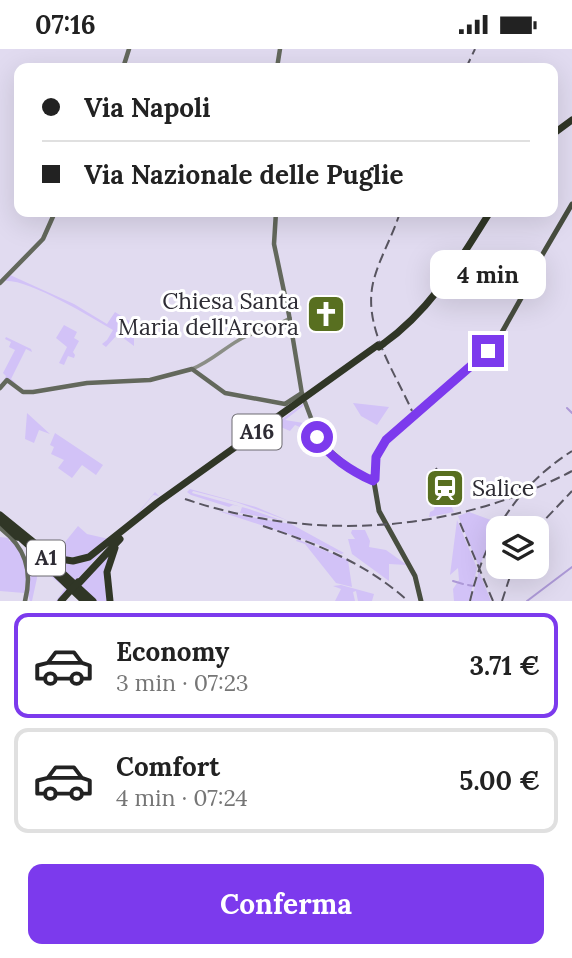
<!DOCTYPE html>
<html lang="it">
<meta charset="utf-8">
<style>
body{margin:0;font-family:Lora,serif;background:#f6f6f6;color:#222;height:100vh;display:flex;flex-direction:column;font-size:26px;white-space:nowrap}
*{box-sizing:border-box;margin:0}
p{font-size:23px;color:#767676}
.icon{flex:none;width:38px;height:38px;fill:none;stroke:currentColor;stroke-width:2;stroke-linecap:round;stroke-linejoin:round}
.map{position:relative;height:552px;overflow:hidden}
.sheet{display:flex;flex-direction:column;background:#fff;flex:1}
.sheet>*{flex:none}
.guide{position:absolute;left:14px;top:14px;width:544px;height:154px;border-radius:14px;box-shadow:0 7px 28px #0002;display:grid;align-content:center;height:154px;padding:0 28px;background:#fff}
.tools{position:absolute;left:486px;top:467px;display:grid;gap:14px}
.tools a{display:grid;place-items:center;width:63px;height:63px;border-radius:14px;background:#fff;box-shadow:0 7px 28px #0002;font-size:35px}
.end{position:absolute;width:32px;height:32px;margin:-16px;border:9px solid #7c3aed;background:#fff;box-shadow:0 0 0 4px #fff}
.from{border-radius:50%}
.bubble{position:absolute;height:49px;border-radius:14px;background:#fff;box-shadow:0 7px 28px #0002;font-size:23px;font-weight:800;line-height:49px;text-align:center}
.guide b{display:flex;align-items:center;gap:24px;height:66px;font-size:26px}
.guide b+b{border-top:2px solid #e0e0e0}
.guide i{width:18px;height:18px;background:#222}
ul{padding:12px 0 0;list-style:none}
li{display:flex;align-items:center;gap:21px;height:105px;margin:0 14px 10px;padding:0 14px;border:4px solid #e0e0e0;border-radius:14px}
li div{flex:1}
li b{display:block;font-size:26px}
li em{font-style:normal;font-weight:800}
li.on{border-color:#7c3aed}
li>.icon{width:63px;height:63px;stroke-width:1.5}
.primary-button{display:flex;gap:14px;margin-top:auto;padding:14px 28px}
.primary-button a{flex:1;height:80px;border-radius:14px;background:#7c3aed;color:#fff;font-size:28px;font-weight:800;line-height:80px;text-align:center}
.status{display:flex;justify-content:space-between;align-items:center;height:49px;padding:0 35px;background:#fff;direction:ltr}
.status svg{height:19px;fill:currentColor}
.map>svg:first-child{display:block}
</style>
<div class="status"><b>07:16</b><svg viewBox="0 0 49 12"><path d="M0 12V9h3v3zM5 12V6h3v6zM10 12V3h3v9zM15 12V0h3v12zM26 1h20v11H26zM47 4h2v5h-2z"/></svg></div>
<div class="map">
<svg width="572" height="552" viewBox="0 0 572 552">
<rect width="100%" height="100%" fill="#e1dbf0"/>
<path fill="#d2c2f7" d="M10 226 74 255 107 275 115 263 134 275V297L118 285 106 298 102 295 107 291 113 281C90 268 28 229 3 232Z
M64 276 77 283 74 289 79 292 73 303 75 306 74 309 68 307 64 316 59 314 67 298 56 289Z
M6 288 31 300 32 303 26 300 11 330 16 334 4 331 6 327 3 324 15 301 9 298 11 293 5 290Z
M304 354 303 357 285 371 310 375 314 384 295 376 290 382 276 376 239 402Z
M353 354 389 358 377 376 361 367Z
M27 364 50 385 39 381 34 394 25 390Z
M55 384 103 416 96 426 82 416 72 429 58 419 64 411 51 405 54 398 50 396Z
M441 435 454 463 429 468 430 463 434 461 437 444H444Z
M190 440 256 458 289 472 236 453 193 442 192 444 249 460 281 471 240 464 242 458 233 456 229 458 191 446 187 443Z
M155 443 159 447 153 446 133 471 100 500C78 516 59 512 38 497L42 495 66 510 82 508H65L57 503 78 477 87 485 109 490 92 504 132 471Z
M218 462 291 475 344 504 341 505 312 493Z
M469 463 499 474 479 518 458 467Z
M457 471 477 519 469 552H454L453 540 459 531 458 519 450 526Z
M352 481H365L370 492 369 498 386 501 407 516 389 515V532L352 505 348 490H355L351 484Z
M0 488 9 489V492H13C28 514 28 526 23 552L24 544 0 542Z
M297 490 348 511 352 538 336 534 305 495 296 492Z
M110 494 75 533 54 511 73 515Z
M112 500 104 532 108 552H95L79 537Z
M32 504 70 539 58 552H56L65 539 35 514 37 529 32 552H30L28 546 31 523 28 512Z
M479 522 491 552H471Z
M341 536 374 545 372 552H358L356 542 353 543 355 552H335L341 540 333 537Z"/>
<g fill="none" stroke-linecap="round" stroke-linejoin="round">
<path stroke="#ad99d7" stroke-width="2" d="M567 359 572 364
M453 532 463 535
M468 536 473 537
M527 552 572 518"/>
<path stroke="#8b8e86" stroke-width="3.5" d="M192 320C210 313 223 300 239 291 255 282 274 279 290 269"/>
<path stroke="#63685c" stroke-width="4.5" d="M123 19 129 0
M277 19 280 0
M276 163 274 195 289 266 302 345
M0 234 43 190 55 163
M0 339 7 331 23 343H33L87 334 150 331 192 320 225 344 285 355 302 344
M305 353 320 393 355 423 373 432
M0 479C25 498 33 521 25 552"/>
<path stroke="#474d3f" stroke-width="5" d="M541 208 572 155
M538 209 541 208 542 212 539 213Z
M492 301 542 212
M416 365 488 302
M373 429C378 395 386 390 411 369
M374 433 379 462 415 527 421 552"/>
<path stroke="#303626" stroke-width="7" d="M553 85 572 71
M383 295C432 260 459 212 490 163
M0 466 53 509 73 512 89 508 157 454 378 296
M0 472 17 488
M16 485 46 512
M44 507 93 552
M41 511 84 552
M79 534 120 490
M61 552 70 542
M110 552 107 523 115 499"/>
<path stroke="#585560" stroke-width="2" stroke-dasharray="10 5" stroke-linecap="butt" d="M466 19 475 0
M400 163C393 187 379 209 373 234 363 279 395 323 412 362
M436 419 453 460
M185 450C312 493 452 485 572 422
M460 474 493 552
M263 477C317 495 366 514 408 552
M536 480 572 442
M470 552C485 488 516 438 572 402
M502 552 513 518"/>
<path stroke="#474d3f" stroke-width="5" d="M411 369 416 365"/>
<path stroke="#303626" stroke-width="7" d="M379 298 383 295
M70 542 78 533"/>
</g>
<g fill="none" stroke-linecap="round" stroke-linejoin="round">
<path stroke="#7c3aed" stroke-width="9" d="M317 388C327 407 353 423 373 432V429L375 430 376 408 386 391 488 302"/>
</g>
<defs>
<g id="church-square" transform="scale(2.0125)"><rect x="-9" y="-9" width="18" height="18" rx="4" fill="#586f20" stroke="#fff"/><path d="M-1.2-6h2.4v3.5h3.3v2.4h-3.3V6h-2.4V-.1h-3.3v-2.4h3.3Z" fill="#fff"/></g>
<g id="station-square" transform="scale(2.0125)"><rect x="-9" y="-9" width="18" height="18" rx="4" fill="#586f20" stroke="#fff"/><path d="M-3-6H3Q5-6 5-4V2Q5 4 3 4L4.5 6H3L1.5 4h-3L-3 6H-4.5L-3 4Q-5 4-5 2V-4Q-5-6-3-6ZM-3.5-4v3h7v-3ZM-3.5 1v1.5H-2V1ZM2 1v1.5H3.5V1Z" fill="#fff"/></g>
</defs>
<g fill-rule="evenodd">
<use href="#church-square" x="326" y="265"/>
<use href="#station-square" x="445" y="439"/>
</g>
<g text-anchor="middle" stroke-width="6" stroke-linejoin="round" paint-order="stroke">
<g fill="#fff" stroke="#6d6b71" stroke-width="2">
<rect x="232.5" y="365.5" width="49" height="35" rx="5"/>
<rect x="27" y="491.5" width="38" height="35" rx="5"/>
</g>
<g font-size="21" font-weight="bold" fill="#2e2c34">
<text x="257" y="390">A16</text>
<text x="46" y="516">A1</text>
</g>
<g font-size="23" fill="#2e2c34" stroke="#fff" text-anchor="end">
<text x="299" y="260">Chiesa Santa<tspan x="299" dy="26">Maria dell'Arcora</tspan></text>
<text x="472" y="447" text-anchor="start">Salice</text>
</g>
</g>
</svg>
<div class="tools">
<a><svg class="icon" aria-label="layers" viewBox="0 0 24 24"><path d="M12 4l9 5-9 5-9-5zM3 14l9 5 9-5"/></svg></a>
</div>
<i class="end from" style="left:317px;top:388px"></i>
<i class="end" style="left:488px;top:302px"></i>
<div class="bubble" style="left:430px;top:201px;width:116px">4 min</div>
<div class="guide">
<b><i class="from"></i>Via Napoli</b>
<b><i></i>Via Nazionale delle Puglie</b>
</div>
</div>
<section class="sheet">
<ul>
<li class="on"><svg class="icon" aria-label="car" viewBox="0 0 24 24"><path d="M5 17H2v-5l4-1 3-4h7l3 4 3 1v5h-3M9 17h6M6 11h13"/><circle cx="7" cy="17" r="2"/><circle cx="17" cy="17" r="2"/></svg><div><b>Economy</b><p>3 min · 07:23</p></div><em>3.71 €</em></li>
<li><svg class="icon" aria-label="car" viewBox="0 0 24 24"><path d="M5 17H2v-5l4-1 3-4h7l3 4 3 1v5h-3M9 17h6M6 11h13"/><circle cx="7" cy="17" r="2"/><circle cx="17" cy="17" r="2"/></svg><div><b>Comfort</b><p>4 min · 07:24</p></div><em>5.00 €</em></li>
</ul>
<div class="primary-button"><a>Conferma</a></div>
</section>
